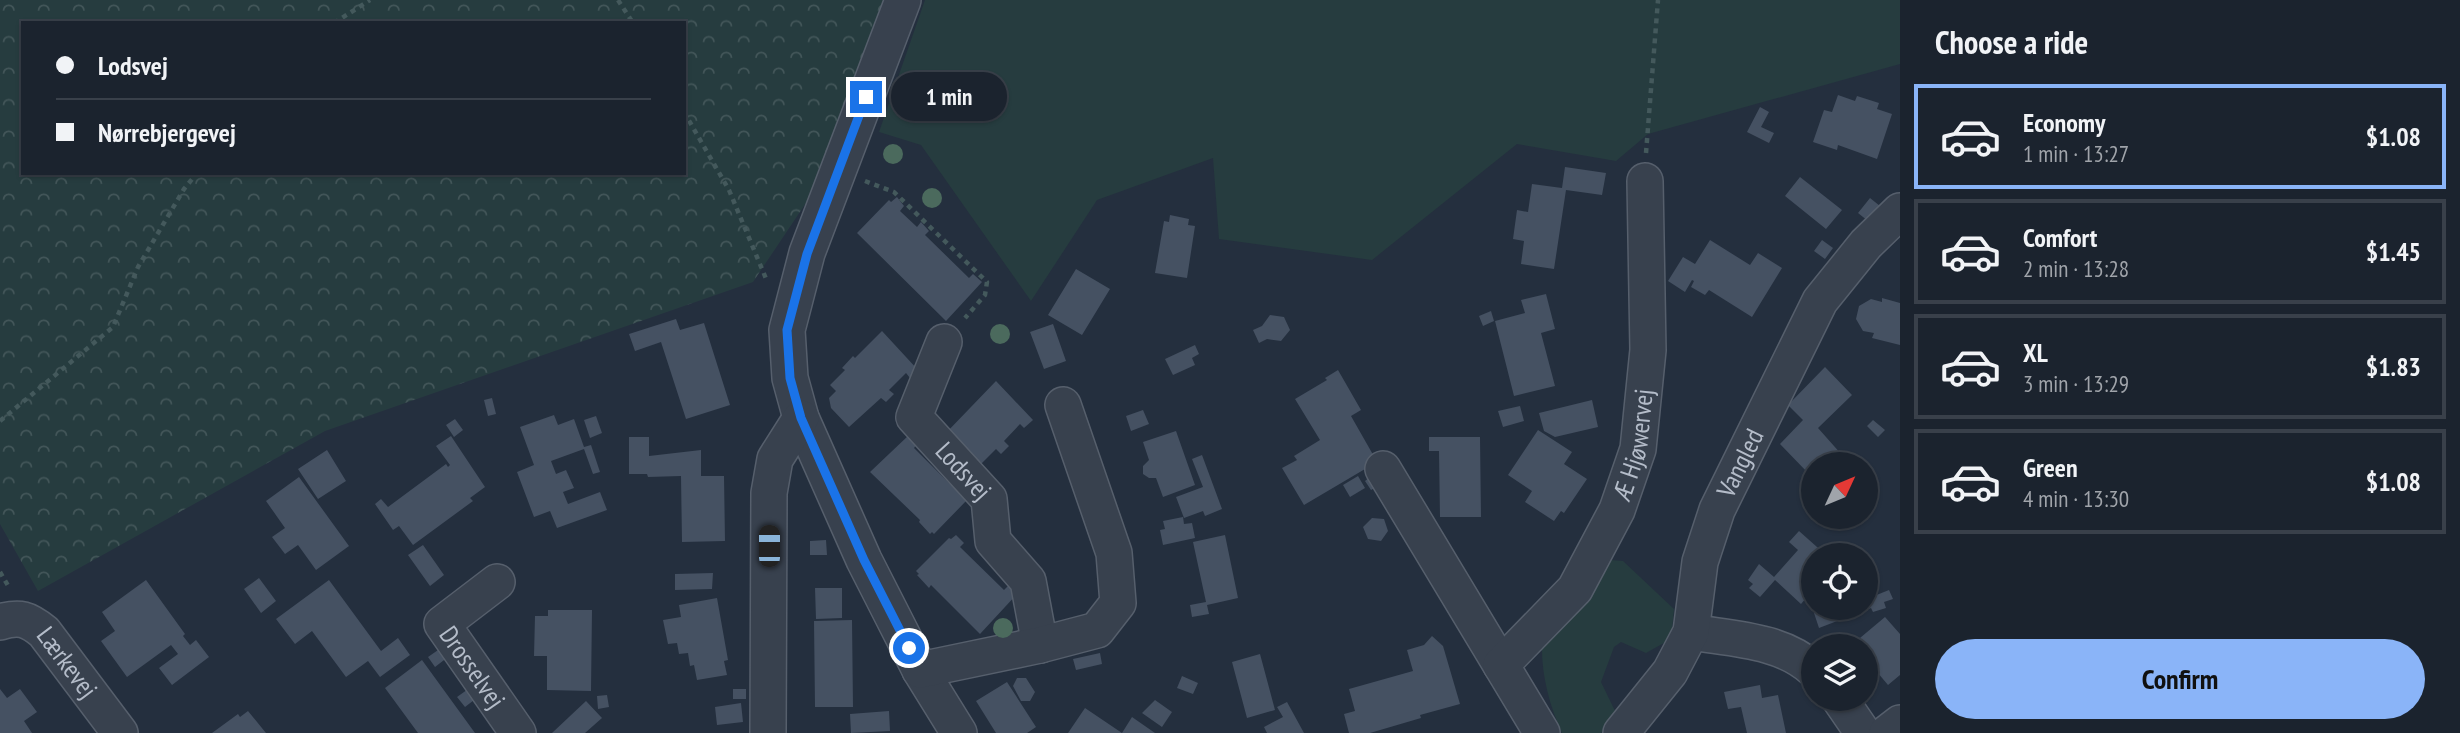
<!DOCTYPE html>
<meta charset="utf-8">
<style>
body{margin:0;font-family:"PT Sans Narrow",sans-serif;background:#242b36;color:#f1f3f6;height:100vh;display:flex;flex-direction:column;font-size:26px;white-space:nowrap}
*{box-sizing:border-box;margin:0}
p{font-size:23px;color:#a0a4aa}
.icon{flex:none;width:38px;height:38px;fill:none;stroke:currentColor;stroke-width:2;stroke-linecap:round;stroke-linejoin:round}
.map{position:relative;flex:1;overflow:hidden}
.drawer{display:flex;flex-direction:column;background:#1b232e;width:560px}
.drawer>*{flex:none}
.banner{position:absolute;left:21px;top:21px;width:665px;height:154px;border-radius:0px;box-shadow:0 2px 5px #0004,0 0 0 2px #39404a;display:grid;align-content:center;height:154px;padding:0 35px;background:#1b232e}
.needle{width:46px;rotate:46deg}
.buttons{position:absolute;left:1801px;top:452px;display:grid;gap:14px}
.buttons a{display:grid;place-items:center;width:77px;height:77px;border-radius:50%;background:#1b232e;box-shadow:0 2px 5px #0004,0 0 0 2px #39404a;font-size:35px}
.end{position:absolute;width:32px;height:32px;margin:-16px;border:9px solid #1a73e8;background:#fff;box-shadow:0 0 0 4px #fff}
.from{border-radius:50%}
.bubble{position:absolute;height:49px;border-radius:24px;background:#1b232e;box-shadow:0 2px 5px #0004,0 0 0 2px #39404a;font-size:23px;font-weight:800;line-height:49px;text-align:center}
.car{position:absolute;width:21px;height:42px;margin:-21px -10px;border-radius:9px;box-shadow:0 0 5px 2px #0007;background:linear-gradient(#222 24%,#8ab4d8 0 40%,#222 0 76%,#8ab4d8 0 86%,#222 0)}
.banner b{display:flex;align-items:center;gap:24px;height:66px;font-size:26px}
.banner b+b{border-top:2px solid #39404a}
.banner i{width:18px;height:18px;background:#f1f3f6}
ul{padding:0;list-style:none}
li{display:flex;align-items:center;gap:21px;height:105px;margin:0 14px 10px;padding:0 21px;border:4px solid #39404a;border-radius:0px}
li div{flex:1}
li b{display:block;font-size:26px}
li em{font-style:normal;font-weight:800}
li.selected{border-color:#8ab4f8}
li>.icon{width:63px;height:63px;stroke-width:1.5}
h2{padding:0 35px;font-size:32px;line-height:84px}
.action{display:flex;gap:14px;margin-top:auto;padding:14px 35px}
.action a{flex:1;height:80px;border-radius:42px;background:#8ab4f8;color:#111;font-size:28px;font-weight:800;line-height:80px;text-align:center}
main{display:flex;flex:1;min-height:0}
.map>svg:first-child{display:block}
</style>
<main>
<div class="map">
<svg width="1900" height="733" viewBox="0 0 1900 733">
<defs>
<pattern id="forest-crowns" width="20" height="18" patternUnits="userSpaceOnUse" patternTransform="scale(1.75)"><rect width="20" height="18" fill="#263c3f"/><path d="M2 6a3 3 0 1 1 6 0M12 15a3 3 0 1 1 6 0" fill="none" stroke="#435659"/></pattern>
</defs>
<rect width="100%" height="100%" fill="#242f3e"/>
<path fill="#263c3f" d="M925 0H1900V64L1648 134 1616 161 1517 144 1372 260 1219 239 1213 158 1097 200 1031 301 921 145 879 132Z
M1611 560 1623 561 1674 609 1671 639 1646 653 1621 642 1614 647 1601 682 1617 715 1601 733H1562C1549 704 1541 674 1542 642Z"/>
<path fill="url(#forest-crowns)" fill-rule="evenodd" d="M0 0H891L824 176 753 282 325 431 38 591 0 524ZM23 23H684V173H23Z"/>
<path fill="#455162" d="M1838 95 1855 101 1857 96 1879 103 1877 109 1892 114 1877 159 1838 145 1837 150 1813 142 1824 110 1832 112Z
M1760 107 1769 112 1761 127 1774 133 1769 143 1747 132Z
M1565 167 1606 173 1602 195 1566 190 1554 269 1521 264 1524 241 1513 239 1517 210 1528 212 1532 184 1562 188Z
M1800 177 1842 210 1826 229 1785 196Z
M897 197 904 206 900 211 917 227 921 222 929 231 925 235 969 278 973 274 982 282 946 321 857 233 889 200 891 202Z
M1870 198 1880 206 1868 221 1858 213Z
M1170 215 1189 219 1188 225 1195 226 1187 278 1155 273 1164 221 1169 222Z
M1710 240 1750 265 1758 253 1782 268 1752 317 1709 290 1705 295 1691 287 1694 281 1692 280 1685 292 1668 281 1683 257 1695 264Z
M1822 240 1833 248 1825 259 1814 251Z
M1076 269 1110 289 1082 335 1048 315Z
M1546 294 1555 329 1541 333 1555 386 1514 396 1495 321 1525 313 1521 300Z
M1882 298 1900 303V345L1872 338 1874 333 1863 331 1856 319 1859 306 1871 299 1882 302Z
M1491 311 1494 321 1483 326 1479 316Z
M1270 315 1284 317 1290 330 1281 341 1267 339 1259 343 1253 330 1262 326Z
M676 319 680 330 704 323 730 405 686 419 661 342 635 351 629 334Z
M1053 324 1066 361 1044 369 1030 332Z
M882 331 918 370 910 378 906 373 889 390 894 394 886 402 881 398 849 427 831 408 829 398 836 391 830 385 845 370 842 368 853 356 855 358Z
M1195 345 1199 354 1192 358 1195 365 1173 375 1165 359Z
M1825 367 1852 395 1818 428 1850 464H1813V468L1808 473 1780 444 1803 420 1788 405Z
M1338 370 1361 410 1351 416 1388 481 1371 490 1365 481 1370 477 1365 469 1304 505 1282 468 1297 460 1294 456 1320 440 1295 399 1327 380 1325 378Z
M996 381 1033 420 1024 428 1020 424 1004 441 1009 446 1001 454 996 449 977 468 944 435Z
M492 398 496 414 488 416 484 400Z
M1592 400 1598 427 1555 437 1544 431 1539 413Z
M1520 406 1524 421 1503 427 1498 411Z
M1143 410 1149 424 1131 431 1126 416Z
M554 415 558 425 574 419 584 447 591 445 600 472 593 474 584 449 551 461 556 474 566 470 574 488 563 492 568 504 600 492 607 510 557 528 550 511 534 517 517 472 534 465 520 427Z
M596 416 602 433 590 438 584 420Z
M455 419 463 430 454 437 446 425Z
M1873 420 1885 430 1878 437 1867 426Z
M1538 430 1572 452 1564 464 1587 479 1564 513 1561 511 1554 521 1525 502 1532 491 1508 475Z
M1176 431 1195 485 1163 497 1156 478H1149L1143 474V466L1149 460 1143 442Z
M909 435 918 443 914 448 957 491 962 486 967 500 934 534 932 532 930 534 919 522 920 520 870 472Z
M451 436 485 487 470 498 473 501 413 545 399 526 393 530 375 504 381 499 388 507 446 464 448 467 450 465 436 446Z
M629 437H649V456L701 450V476H724L725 541 682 542 681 476 648 477 647 474H629Z
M1429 437H1480L1481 517H1440L1439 451H1429Z
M327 450 346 481 318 499 298 469Z
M1202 455 1222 509 1205 516 1203 511 1184 518 1176 497 1203 487 1192 459Z
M1358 476 1365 488 1350 497 1343 485Z
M299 477 349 546 316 570 298 545 285 554 272 537 285 528 266 501Z
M1183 517 1184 524 1192 523 1195 538 1163 545 1160 530 1165 529 1163 521Z
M1372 518 1384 519 1388 531 1381 541 1368 539 1363 527Z
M1799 531 1826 555H1813V590L1801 604 1775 580 1760 597 1749 588 1753 584 1748 580 1759 564 1774 577 1798 550 1789 542Z
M956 535 964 543 960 547 1004 590 1008 586 1017 594 980 634 931 585 929 588 917 575 919 574 916 571 949 538 951 539Z
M1225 535 1238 598 1207 605 1209 614 1192 617 1190 605 1206 602 1193 542Z
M826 540 827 555H810V541Z
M423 545 444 575 430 586 408 555Z
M713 573 712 589 675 590V574Z
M259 578 276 601 261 613 244 589Z
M146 580 185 634 183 636 190 645 196 640 209 657 172 685 159 668 178 654 171 645 127 677 101 641 115 631 102 612Z
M329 580 381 651 398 638 410 655 380 677 368 661 346 677 312 631 295 644 276 619Z
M815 588H842V618L816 619Z
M1889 590 1893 599 1884 602 1886 608 1873 612 1871 608 1819 628 1814 613 1830 607H1866V595L1868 594 1869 598Z
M717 598 728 660 724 661 727 675 697 680 694 665 690 666 688 653 679 654 677 643 668 644 663 620 681 617 679 605Z
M548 610H592L591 691 547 690V656H534L535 616H548Z
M1885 617 1900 634V675L1888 685 1872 666 1866 671V646H1856L1854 643Z
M852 620 853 707H815L814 621Z
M1432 636 1443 646 1460 704 1420 715 1421 718 1370 733H1349L1344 714 1355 711 1349 689 1413 671 1407 650 1424 645Z
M441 648 448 657 435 667 428 657Z
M1100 653 1102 664 1076 670 1073 659Z
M1260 654 1275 710 1247 718 1232 662Z
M422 660 475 733H418L385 688Z
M1182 676 1198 683 1193 694 1177 688Z
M1017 678H1026L1035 692 1030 701H1021L1013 686Z
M1007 682 1036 727 1027 733H996L976 701Z
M1760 685 1762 698 1778 695 1786 733H1747L1741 707 1728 709 1724 692Z
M471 687 478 697 465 707 457 697Z
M0 689 7 698 20 689 37 712 24 721 32 733H0Z
M733 689H746V699H733Z
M607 695 609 707 598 709 597 696Z
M1155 700 1172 712 1162 727 1142 713Z
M586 701 602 718 585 733H552Z
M1287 702 1304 733H1267L1264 727 1283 717 1277 707Z
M741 703 743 722 717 725 715 707Z
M1085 708 1122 733 1132 717 1155 733H1068Z
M248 711 266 733H212L238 714 240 717Z
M889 711 890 731 851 733 850 714Z"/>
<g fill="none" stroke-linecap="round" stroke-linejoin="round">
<g stroke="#565f6c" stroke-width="38">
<g id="minor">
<path d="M903 0 807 253 787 330 790 378 801 418 864 560 920 670 959 733"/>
<path id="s1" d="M944 342 914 417 989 499 993 541 1028 581 1040 645"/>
<path d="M1383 469 1501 665"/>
<path id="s2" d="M497 582 442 624 518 733"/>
<path id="s3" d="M0 622C20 616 28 619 44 632L120 733"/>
<path d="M1691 632C1733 639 1781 640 1813 669"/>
<path d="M920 670 1040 645 1097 630 1118 603 1114 553 1063 405"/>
<path d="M1839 698 1863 733"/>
<path d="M768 733 769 493 775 459 801 418"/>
<path id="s4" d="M1542 733 1501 665 1575 589 1617 510 1638 449 1648 350 1645 181"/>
<path id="s5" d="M1621 733 1670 672 1691 632 1700 562 1717 510 1820 301 1866 244 1900 211"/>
<path d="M1887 733 1900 723"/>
</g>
</g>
<path stroke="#44595c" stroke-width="4.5" stroke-dasharray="5 5" stroke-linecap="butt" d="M618 0 633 23
M334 23 370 0
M684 112 729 190 767 281
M1646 153 1658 0
M865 181 894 192 987 282 985 295 965 318
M0 421 113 327 138 267 184 189 197 173
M0 572 10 589"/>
<use href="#minor" stroke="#38414e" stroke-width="35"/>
</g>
<g fill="#4b6a5d">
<circle cx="893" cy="154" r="10"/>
<circle cx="932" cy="198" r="10"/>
<circle cx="1000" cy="334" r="10"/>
<circle cx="1003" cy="628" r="10"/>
</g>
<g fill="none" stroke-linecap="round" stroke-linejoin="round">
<path stroke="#1a73e8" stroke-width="9" d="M866 97 807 254 787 330 790 378 801 418 864 560 909 648"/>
</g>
<g text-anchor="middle" stroke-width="7" stroke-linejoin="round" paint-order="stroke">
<g font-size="26" fill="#b4bcc9" stroke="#1d2633">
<text dy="9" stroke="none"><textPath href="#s4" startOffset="343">Æ Hjøwervej</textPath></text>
<text dy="9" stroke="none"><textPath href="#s5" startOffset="301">Vangled</textPath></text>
<text dy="9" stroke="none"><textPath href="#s1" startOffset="154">Lodsvej</textPath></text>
<text dy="9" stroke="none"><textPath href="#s3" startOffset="86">Lærkevej</textPath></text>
<text dy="9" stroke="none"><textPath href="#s2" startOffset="122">Drosselvej</textPath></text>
</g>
</g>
</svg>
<div class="buttons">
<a><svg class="needle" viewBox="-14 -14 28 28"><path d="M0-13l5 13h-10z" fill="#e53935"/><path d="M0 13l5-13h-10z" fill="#a0a4aa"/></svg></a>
<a><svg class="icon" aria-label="locate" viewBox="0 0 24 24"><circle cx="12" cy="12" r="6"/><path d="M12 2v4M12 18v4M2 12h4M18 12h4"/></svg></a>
<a><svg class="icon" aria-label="layers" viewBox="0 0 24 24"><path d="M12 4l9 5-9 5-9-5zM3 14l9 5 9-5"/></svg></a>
</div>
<i class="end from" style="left:909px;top:648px"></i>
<i class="end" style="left:866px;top:97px"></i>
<div class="bubble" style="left:891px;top:72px;width:116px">1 min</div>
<i class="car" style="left:769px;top:546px;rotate:0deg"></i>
<div class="banner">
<b><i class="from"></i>Lodsvej</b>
<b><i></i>Nørrebjergevej</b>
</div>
</div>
<section class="drawer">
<h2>Choose a ride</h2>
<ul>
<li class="selected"><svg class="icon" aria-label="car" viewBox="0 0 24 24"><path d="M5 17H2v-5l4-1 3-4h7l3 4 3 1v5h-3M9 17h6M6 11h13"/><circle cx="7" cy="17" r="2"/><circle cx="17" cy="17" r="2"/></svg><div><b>Economy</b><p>1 min · 13:27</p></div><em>$1.08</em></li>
<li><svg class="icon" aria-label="car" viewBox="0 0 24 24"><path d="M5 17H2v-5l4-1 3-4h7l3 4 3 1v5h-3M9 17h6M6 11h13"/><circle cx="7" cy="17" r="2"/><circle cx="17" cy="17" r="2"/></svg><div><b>Comfort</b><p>2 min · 13:28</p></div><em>$1.45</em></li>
<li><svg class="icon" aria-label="car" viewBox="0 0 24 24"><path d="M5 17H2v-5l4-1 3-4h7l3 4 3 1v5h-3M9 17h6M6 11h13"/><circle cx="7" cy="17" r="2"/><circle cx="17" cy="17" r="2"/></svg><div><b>XL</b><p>3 min · 13:29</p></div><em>$1.83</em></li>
<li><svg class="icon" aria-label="car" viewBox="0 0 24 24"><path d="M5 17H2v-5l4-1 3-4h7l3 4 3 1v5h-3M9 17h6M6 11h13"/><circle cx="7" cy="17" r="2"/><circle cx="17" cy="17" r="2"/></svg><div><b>Green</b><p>4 min · 13:30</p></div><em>$1.08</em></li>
</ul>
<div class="action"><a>Confirm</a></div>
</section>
</main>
